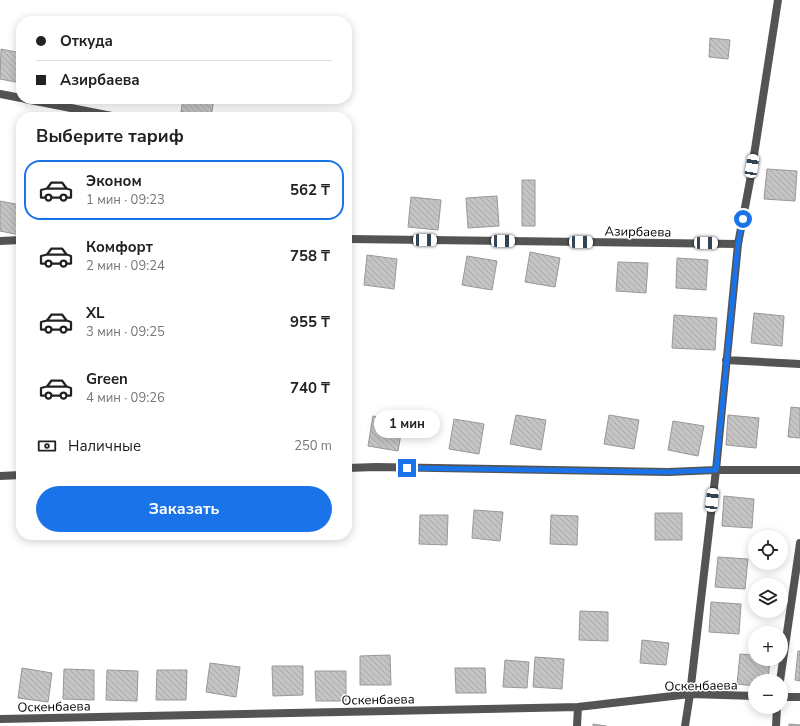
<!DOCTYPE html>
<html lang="ru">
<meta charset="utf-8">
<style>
body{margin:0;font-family:"Nunito Sans",sans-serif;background:#f6f6f6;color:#222;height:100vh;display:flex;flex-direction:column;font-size:15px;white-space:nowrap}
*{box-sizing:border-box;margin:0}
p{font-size:13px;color:#767676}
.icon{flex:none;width:22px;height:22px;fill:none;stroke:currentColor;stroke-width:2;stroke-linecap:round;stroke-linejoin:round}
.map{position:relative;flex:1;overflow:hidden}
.details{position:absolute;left:16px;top:112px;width:336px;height:428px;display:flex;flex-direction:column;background:#fff;border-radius:16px;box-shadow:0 2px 10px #0003}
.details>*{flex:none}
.top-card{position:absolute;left:16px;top:16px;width:336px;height:88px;border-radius:16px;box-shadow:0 2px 10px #0003;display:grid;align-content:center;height:88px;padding:0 20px;background:#fff}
.buttons{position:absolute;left:748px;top:530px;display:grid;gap:8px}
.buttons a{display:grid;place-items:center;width:40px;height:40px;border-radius:50%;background:#fff;box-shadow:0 2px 10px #0003;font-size:20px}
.end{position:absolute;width:18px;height:18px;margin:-9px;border:5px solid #1a73e8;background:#fff;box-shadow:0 0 0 2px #fff}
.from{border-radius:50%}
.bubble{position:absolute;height:28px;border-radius:14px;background:#fff;box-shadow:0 2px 10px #0003;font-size:13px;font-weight:700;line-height:28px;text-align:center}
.car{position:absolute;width:12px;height:24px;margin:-12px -6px;border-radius:5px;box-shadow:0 0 3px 1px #0007;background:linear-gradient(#fff 24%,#345 0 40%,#fff 0 76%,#345 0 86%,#fff 0)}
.top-card b{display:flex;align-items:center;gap:14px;height:38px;font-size:15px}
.top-card b+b{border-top:1px solid #e0e0e0}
.top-card i{width:10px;height:10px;background:#222}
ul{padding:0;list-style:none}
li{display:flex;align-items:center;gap:12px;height:60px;margin:0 8px 6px;padding:0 12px;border:2px solid transparent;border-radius:16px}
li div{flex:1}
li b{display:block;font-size:15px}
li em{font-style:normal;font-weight:700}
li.active{border-color:#1a73e8}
li>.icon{width:36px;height:36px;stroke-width:1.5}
h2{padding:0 20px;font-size:18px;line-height:48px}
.pay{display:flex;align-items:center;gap:10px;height:44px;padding:0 20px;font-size:15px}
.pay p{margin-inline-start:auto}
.action{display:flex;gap:8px;margin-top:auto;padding:8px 20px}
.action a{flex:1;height:46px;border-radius:24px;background:#1a73e8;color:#fff;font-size:16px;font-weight:700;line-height:46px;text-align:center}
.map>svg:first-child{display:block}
</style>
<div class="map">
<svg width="800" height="726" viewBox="0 0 800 726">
<defs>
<pattern id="building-back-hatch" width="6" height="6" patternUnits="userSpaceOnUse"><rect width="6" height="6" fill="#c4c4c4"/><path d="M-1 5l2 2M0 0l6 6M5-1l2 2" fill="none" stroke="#a7a7a7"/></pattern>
</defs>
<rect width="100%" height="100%" fill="#fff"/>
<path fill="url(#building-back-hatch)" stroke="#989898" d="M710 38 730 40 728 59 709 57Z
M1 49 21 53V83L0 79Z
M183 99H214L211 117 181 112Z
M767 169 797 171 795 201 764 199Z
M522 180H535V226H522Z
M497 196 499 226 468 228 466 198Z
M411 197 441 200 438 230 408 227Z
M0 201 21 205 20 235 0 231Z
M530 252 560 258 555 287 525 282Z
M367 255 397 259 394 289 364 285Z
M467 256 497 261 492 290 462 285Z
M677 258 708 260 706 290 676 288Z
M618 262 648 263 646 293 616 291Z
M754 313 784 316 782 346 751 343Z
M674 315 717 318 715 350 672 348Z
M791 407 800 408V438L788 437Z
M516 415 546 420 541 450 510 444Z
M609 415 639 420 634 449 604 444Z
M728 415 759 418 756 448 726 445Z
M373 416 403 422 398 451 368 446Z
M454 419 484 424 479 454 449 449Z
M673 421 704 426 698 456 668 450Z
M724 496 754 499 752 528 722 526Z
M474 510 503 512 500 541 472 538Z
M655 513H682V540H655Z
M420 515H448L447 545 419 544Z
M551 515 578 516 577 545 550 544Z
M97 535H127L126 539Z
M718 557 748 559 745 589 715 587Z
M711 602 741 604 739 634 709 632Z
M580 611 608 612V641L579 640Z
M642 640 669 643 666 665 640 663Z
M798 651H800V681L795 680Z
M740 654 755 655V659H770L768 681H755V686L737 684Z
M390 655 391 685H360V656Z
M535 657 564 659 562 689 533 687Z
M505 660 529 662 527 688 503 687Z
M210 663 240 667 236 697 206 692Z
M272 666H303V695L273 696Z
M22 668 52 673 48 702 18 698Z
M455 668H485L486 693H456Z
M64 669 94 670V700L63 699Z
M107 670 138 671 137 701 106 700Z
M157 670H187L186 700H156Z
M315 671H346V701H316Z
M593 724 606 726H593Z
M789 724 800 725V726H789Z"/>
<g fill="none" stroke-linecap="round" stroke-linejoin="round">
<path stroke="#545454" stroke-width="8" d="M0 94 21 98
M25 99 117 117
M347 239 738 244
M0 241 21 240
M726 360 800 364
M347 468 376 467 668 472 716 470H800
M0 476 21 475
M780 681 800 543
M781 697H800
M0 719 578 707 690 694 755 696
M577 726 578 707
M685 726 690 694 716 470 738 244 750 181 778 0
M776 726 777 707"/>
</g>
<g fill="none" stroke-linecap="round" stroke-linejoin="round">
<path stroke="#1a73e8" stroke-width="5" d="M407 468 668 472 716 470 738 244 743 219"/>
</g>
<g text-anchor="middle" stroke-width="3" stroke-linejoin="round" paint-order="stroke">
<g font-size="13" fill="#000" stroke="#fff">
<text transform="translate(638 231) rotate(1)" y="5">Азирбаева</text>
<text transform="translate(701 685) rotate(-1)" y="5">Оскенбаева</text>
<text transform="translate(378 699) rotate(-1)" y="5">Оскенбаева</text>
<text transform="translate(54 706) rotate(-1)" y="5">Оскенбаева</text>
</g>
</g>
</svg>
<div class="buttons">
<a><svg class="icon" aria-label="locate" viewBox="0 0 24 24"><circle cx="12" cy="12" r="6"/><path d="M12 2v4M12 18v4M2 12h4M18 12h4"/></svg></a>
<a><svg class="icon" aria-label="layers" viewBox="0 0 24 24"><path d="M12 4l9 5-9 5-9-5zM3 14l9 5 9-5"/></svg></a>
<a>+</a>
<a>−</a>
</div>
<i class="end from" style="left:743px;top:219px"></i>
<i class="end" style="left:407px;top:468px"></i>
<div class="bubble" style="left:374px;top:410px;width:66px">1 мин</div>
<i class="car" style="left:752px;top:166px;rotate:9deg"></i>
<i class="car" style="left:425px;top:240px;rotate:91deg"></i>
<i class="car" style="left:503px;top:241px;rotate:90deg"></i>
<i class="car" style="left:581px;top:242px;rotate:91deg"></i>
<i class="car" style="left:706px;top:243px;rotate:91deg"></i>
<i class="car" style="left:712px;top:500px;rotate:7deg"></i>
<div class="top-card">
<b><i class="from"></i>Откуда</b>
<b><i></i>Азирбаева</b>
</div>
<section class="details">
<h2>Выберите тариф</h2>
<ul>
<li class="active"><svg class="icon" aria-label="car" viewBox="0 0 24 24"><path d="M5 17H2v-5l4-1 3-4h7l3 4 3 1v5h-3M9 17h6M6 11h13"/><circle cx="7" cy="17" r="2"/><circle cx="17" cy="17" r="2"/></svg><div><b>Эконом</b><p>1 мин · 09:23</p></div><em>562 ₸</em></li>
<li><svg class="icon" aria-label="car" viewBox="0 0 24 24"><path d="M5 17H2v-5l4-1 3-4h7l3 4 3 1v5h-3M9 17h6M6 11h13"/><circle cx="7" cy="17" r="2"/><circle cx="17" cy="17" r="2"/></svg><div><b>Комфорт</b><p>2 мин · 09:24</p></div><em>758 ₸</em></li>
<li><svg class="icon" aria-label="car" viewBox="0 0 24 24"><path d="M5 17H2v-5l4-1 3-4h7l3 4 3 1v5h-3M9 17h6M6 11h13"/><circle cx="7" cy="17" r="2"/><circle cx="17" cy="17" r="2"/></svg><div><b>XL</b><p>3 мин · 09:25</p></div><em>955 ₸</em></li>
<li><svg class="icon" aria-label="car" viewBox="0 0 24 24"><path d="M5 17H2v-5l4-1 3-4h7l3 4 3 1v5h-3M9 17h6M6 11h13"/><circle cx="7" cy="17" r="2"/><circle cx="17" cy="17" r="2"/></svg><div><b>Green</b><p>4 мин · 09:26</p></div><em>740 ₸</em></li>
</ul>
<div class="pay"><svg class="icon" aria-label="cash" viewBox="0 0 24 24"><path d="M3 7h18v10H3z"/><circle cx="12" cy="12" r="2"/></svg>Наличные<p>250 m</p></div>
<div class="action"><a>Заказать</a></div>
</section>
</div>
